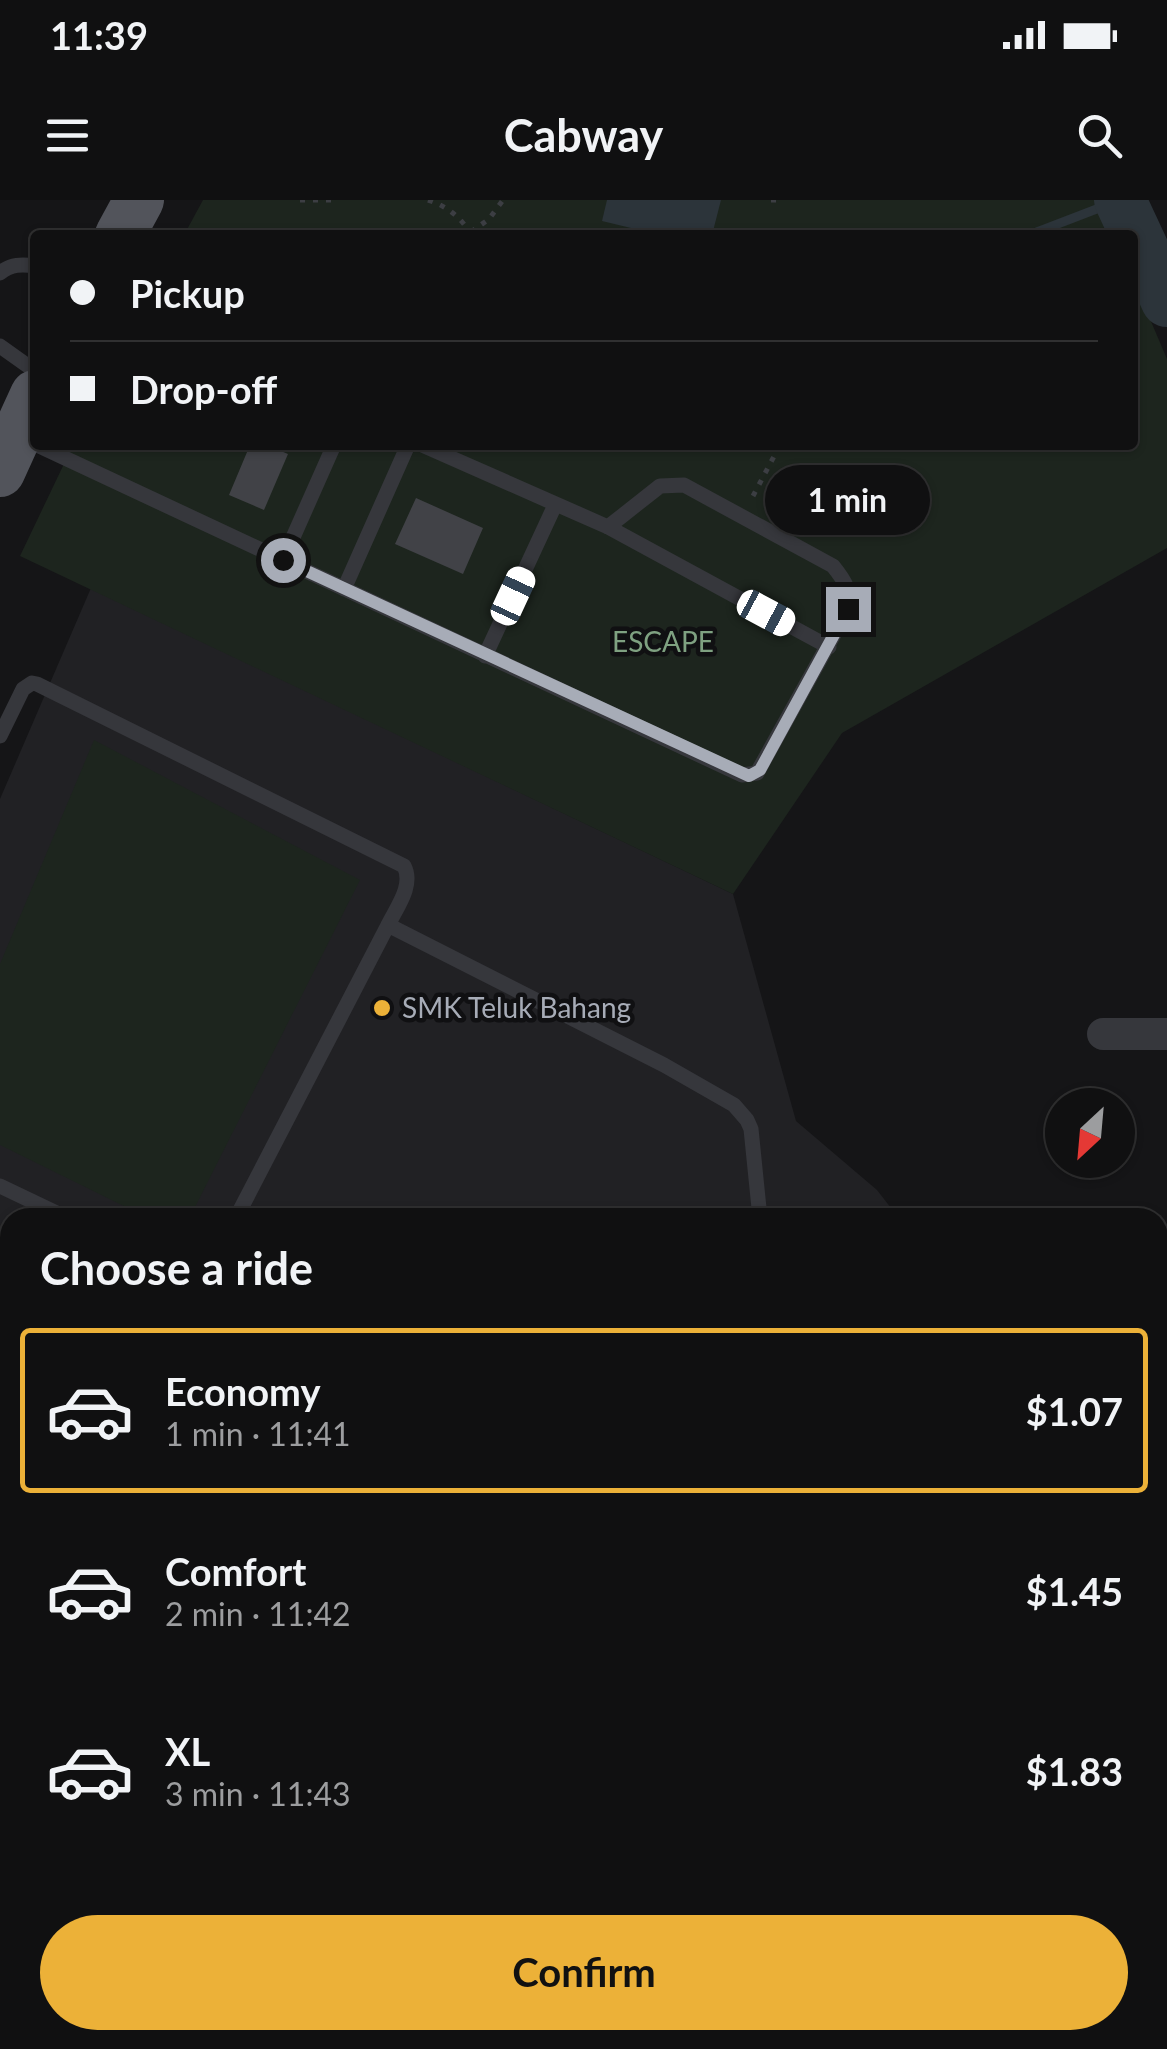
<!DOCTYPE html>
<meta charset="utf-8">
<style>
body{margin:0;font-family:Lato,sans-serif;background:#19191a;color:#f1f3f6;height:100vh;display:flex;flex-direction:column;font-size:38px;white-space:nowrap}
*{box-sizing:border-box;margin:0}
p{font-size:32px;color:#9c9d9f}
.icon{flex:none;width:55px;height:55px;fill:none;stroke:currentColor;stroke-width:2;stroke-linecap:round;stroke-linejoin:round}
.map{position:relative;flex:1;overflow:hidden}
.drawer{position:absolute;left:0px;top:1008px;width:1168px;height:842px;display:flex;flex-direction:column;background:#101011;border-radius:30px 30px 0 0;box-shadow:0 2px 8px #0004,0 0 0 2px #303031}
.drawer>*{flex:none}
.top-card{position:absolute;left:30px;top:30px;width:1108px;height:220px;border-radius:10px;box-shadow:0 2px 8px #0004,0 0 0 2px #303031;display:grid;align-content:center;height:220px;padding:0 40px;background:#101011}
.needle{width:65px;rotate:206deg}
.controls{position:absolute;left:1045px;top:888px;display:grid;gap:20px}
.controls a{display:grid;place-items:center;width:90px;height:90px;border-radius:50%;background:#101011;box-shadow:0 2px 8px #0004,0 0 0 2px #303031;font-size:50px}
.end{position:absolute;width:45px;height:45px;margin:-22px;border:12px solid #a7acb7;background:#111;box-shadow:0 0 0 5px #111}
.from{border-radius:50%}
.bubble{position:absolute;height:70px;border-radius:35px;background:#101011;box-shadow:0 2px 8px #0004,0 0 0 2px #303031;font-size:32px;font-weight:700;line-height:70px;text-align:center}
.car{position:absolute;width:30px;height:60px;margin:-30px -15px;border-radius:12px;box-shadow:0 0 8px 2px #0007;background:linear-gradient(#fff 24%,#345 0 40%,#fff 0 76%,#345 0 86%,#fff 0)}
.top-card b{display:flex;align-items:center;gap:35px;height:95px;font-size:38px}
.top-card b+b{border-top:2px solid #303031}
.top-card i{width:25px;height:25px;background:#f1f3f6}
ul{padding:0;list-style:none}
li{display:flex;align-items:center;gap:30px;height:165px;margin:0 20px 15px;padding:0 20px;border:5px solid transparent;border-radius:10px}
li div{flex:1}
li b{display:block;font-size:38px}
li em{font-style:normal;font-weight:700}
li.current{border-color:#ecb138}
li>.icon{width:90px;height:90px;stroke-width:1.5}
h2{padding:0 40px;font-size:45px;line-height:120px}
.cta{display:flex;gap:20px;margin-top:auto;padding:20px 40px}
.cta a{flex:1;height:115px;border-radius:60px;background:#ecb138;color:#111;font-size:40px;font-weight:700;line-height:115px;text-align:center}
.status{display:flex;justify-content:space-between;align-items:center;height:70px;padding:0 50px;background:#101011;direction:ltr}
.status svg{height:28px;fill:currentColor}
header{display:flex;justify-content:space-between;align-items:center;height:130px;padding:0 40px;background:#101011;font-size:45px;font-weight:700}
.map>svg:first-child{display:block}
</style>
<div class="status"><b>11:39</b><svg viewBox="0 0 49 12"><path d="M0 12V9h3v3zM5 12V6h3v6zM10 12V3h3v9zM15 12V0h3v12zM26 1h20v11H26zM47 4h2v5h-2z"/></svg></div>
<header><svg class="icon" aria-label="menu" viewBox="0 0 24 24"><path d="M4 6h16M4 12h16M4 18h16"/></svg>Cabway<svg class="icon" aria-label="search" viewBox="0 0 24 24"><circle cx="10" cy="10" r="6"/><path d="M15 15l6 6"/></svg></header>
<div class="map">
<svg width="1167" height="1849" viewBox="0 0 1167 1849">
<rect width="100%" height="100%" fill="#151517"/>
<path fill="#212124" d="M91 388 733 694 796 921 877 990 898 1017 10 1018V1087L0 1082V599Z
M0 1637 10 1641V1699L0 1714Z"/>
<path fill="#1d251e" d="M203 0H1099L1114 35H184Z
M1133 79 1167 159V348L842 533 733 694 20 356 73 245H1132Z
M94 540 360 680 190 1017H146L0 945V764Z"/>
<path fill="#2c343a" d="M607 0H721L712 35H660L602 21Z"/>
<g fill="none" stroke-linecap="round" stroke-linejoin="round">
<path stroke="#2c343a" stroke-width="9" d="M1029 35 1120 0"/>
<path stroke="#2c343a" stroke-width="52" d="M1120 0 1167 101"/>
</g>
<path fill="#414247" d="M250 245H267L288 254 264 310 229 295Z
M416 298 483 328 463 374 395 344Z"/>
<g fill="none" stroke-linecap="round" stroke-linejoin="round">
<path stroke="#3c3e43" stroke-width="5" stroke-dasharray="5 8" stroke-linecap="butt" d="M300 0H338
M428 0C447 6 462 18 471 35
M771 0H778
M471 32 489 19 503 0
M753 296 780 245"/>
<path stroke="#36373c" stroke-width="15" d="M0 73C11 64 22 64 35 66
M0 146 35 171
M37 245 742 575 757 573 848 409C851 390 845 381 833 366L684 285 660 286 608 327
M422 245 608 327 829 447
M283 360 334 245
M344 389 408 245
M485 456 555 305
M0 536 23 489 32 483 37 484 404 666C414 685 397 707 388 725L236 1018
M388 725 664 865 734 905 747 920 751 929 760 1018
M0 986 67 1018
M1158 1625 1167 1628
M0 1750 10 1735"/>
<path stroke="#36373c" stroke-width="32" d="M1103 834H1167
M1158 1447 1167 1417
M666 1840 671 1849
M1059 1849 1061 1840"/>
<path stroke="#52545b" stroke-width="50" d="M120 35 139 0
M0 272 35 195"/>
</g>
<g fill="none" stroke-linecap="round" stroke-linejoin="round">
<path stroke="#a7acb7" stroke-width="12" d="M283 360 749 576 760 570 848 409"/>
</g>
<circle fill="#ecb138" stroke="#101012" stroke-width="4" cx="382" cy="808" r="10"/>
<g text-anchor="middle" stroke-width="9" stroke-linejoin="round" paint-order="stroke">
<g font-size="28" fill="#7fa181" stroke="#101012">
<text x="663" y="452">ESCAPE</text>
</g>
<g font-size="28" fill="#a7acb7" stroke="#101012" text-anchor="start">
<text x="402" y="818">SMK Teluk Bahang</text>
</g>
</g>
</svg>
<div class="controls">
<a><svg class="needle" viewBox="-14 -14 28 28"><path d="M0-13l5 13h-10z" fill="#e53935"/><path d="M0 13l5-13h-10z" fill="#9c9d9f"/></svg></a>
</div>
<i class="end from" style="left:283px;top:360px"></i>
<i class="end" style="left:848px;top:409px"></i>
<div class="bubble" style="left:765px;top:265px;width:165px">1 min</div>
<i class="car" style="left:513px;top:396px;rotate:25deg"></i>
<i class="car" style="left:766px;top:413px;rotate:118deg"></i>
<div class="top-card">
<b><i class="from"></i>Pickup</b>
<b><i></i>Drop-off</b>
</div>
<section class="drawer">
<h2>Choose a ride</h2>
<ul>
<li class="current"><svg class="icon" aria-label="car" viewBox="0 0 24 24"><path d="M5 17H2v-5l4-1 3-4h7l3 4 3 1v5h-3M9 17h6M6 11h13"/><circle cx="7" cy="17" r="2"/><circle cx="17" cy="17" r="2"/></svg><div><b>Economy</b><p>1 min · 11:41</p></div><em>$1.07</em></li>
<li><svg class="icon" aria-label="car" viewBox="0 0 24 24"><path d="M5 17H2v-5l4-1 3-4h7l3 4 3 1v5h-3M9 17h6M6 11h13"/><circle cx="7" cy="17" r="2"/><circle cx="17" cy="17" r="2"/></svg><div><b>Comfort</b><p>2 min · 11:42</p></div><em>$1.45</em></li>
<li><svg class="icon" aria-label="car" viewBox="0 0 24 24"><path d="M5 17H2v-5l4-1 3-4h7l3 4 3 1v5h-3M9 17h6M6 11h13"/><circle cx="7" cy="17" r="2"/><circle cx="17" cy="17" r="2"/></svg><div><b>XL</b><p>3 min · 11:43</p></div><em>$1.83</em></li>
</ul>
<div class="cta"><a>Confirm</a></div>
</section>
</div>
